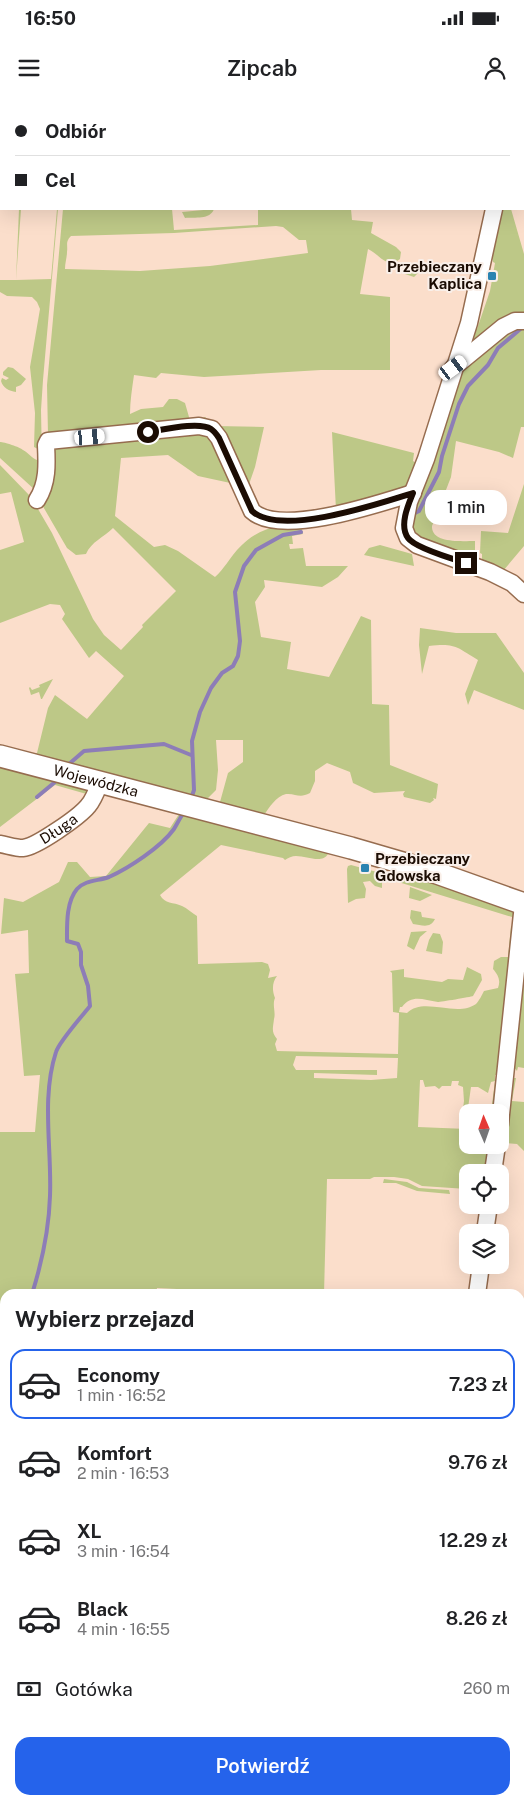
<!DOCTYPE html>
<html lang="pl">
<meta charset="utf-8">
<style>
body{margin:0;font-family:"Public Sans",sans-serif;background:#f6f6f6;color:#202124;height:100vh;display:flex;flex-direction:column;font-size:19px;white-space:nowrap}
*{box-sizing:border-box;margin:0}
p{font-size:16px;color:#757577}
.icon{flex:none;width:28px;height:28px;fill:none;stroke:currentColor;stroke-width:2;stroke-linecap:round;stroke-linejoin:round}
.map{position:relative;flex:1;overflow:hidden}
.drawer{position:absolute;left:0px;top:1189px;width:525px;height:516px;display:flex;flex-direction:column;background:#fff;border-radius:15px 15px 0 0;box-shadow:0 5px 20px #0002}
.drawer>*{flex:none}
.top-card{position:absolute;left:0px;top:0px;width:525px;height:110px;box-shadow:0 5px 20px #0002;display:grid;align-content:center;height:110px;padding:0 15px;background:#fff}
.needle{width:32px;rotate:358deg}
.fabs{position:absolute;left:459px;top:1004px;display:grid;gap:10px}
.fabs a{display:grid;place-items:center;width:50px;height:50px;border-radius:10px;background:#fff;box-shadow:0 5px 20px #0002;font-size:25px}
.end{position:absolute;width:22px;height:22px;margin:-11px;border:6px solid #1b0c03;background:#fff;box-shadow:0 0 0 2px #fff}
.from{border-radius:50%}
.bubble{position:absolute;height:35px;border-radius:15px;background:#fff;box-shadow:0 5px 20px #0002;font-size:16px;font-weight:600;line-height:35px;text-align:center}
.car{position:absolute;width:15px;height:30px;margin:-15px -8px;border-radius:6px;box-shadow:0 0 4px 1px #0007;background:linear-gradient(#fff 24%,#345 0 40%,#fff 0 76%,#345 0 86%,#fff 0)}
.top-card b{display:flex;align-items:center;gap:18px;height:48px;font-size:19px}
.top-card b+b{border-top:1px solid #e0e0e0}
.top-card i{width:12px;height:12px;background:#202124}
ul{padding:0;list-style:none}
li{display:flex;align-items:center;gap:15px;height:70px;margin:0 10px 8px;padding:0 5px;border:2px solid transparent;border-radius:15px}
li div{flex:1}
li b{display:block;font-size:19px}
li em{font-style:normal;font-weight:600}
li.current{border-color:#2563eb}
li>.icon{width:45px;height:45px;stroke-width:1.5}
h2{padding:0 15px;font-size:22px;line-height:60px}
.pay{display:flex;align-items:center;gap:12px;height:55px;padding:0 15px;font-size:19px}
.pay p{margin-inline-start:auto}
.action{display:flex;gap:10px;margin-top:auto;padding:10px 15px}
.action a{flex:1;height:58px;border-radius:15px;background:#2563eb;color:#fff;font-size:20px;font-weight:600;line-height:58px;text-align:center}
.status{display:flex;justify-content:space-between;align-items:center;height:35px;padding:0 25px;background:#fff;direction:ltr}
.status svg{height:14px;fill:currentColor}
header{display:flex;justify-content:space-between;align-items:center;height:65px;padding:0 15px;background:#fff;font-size:22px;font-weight:600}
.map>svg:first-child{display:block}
</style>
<div class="status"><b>16:50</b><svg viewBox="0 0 49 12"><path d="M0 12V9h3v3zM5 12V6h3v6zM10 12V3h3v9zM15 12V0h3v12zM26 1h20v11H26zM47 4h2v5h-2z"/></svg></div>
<header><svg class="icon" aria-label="menu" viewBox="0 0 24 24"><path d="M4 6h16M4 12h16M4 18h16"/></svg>Zipcab<svg class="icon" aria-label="person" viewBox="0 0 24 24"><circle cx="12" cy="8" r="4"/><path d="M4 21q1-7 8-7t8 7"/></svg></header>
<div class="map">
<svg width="524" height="1704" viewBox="0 0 524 1704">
<rect width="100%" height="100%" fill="#fbdecb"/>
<path fill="#bdc887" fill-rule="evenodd" d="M72 0H325L72 1Z
M19 109H21L16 180 51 179 57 109H58L43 280 41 310 42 362 35 390 0 358V342C4 342 20 347 23 350 30 354 33 360 41 361L40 348 38 349 34 347 35 313 30 267 40 209 37 202 32 197 7 196 0 192V180H16Z
M63 109H172L174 130 258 125V109H351L352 120 373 122 371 133 396 147 401 152 400 159 394 163C380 162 379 154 368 149L360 194 390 197V270H321L204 277 161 273 156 278 134 275C132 289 130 301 130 314L141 309 163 307 169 299H177L185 303 191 324 48 335 47 285ZM276 126 283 127 299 140H306L308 153 210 166 140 171 65 169C65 163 67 157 67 152 68 145 65 142 71 136L174 133Z
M214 109C210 120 195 117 185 118L182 112Z
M499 109H511L524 154V216L468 251 474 228 477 229 490 191 495 163 493 162 491 149Z
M407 163H413L419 168 420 171 414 177 405 174 404 167Z
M524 223V327H521L513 358 499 352 456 341 451 377 432 426C431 444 463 441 475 441V455L472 459C455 452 412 442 411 421L459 275 497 237Z
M8 267 13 268 26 279 21 285 16 287V292C9 291 3 288 1 281L2 278 6 280 9 278 3 275V272Z
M205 317 215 326 264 327 255 367 247 390 198 320Z
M206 331 235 384 198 376 168 355 121 358 115 416 154 447 165 445 178 451 215 477C224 469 229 459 237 450 257 428 278 424 306 423L311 427 307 425 301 426 303 434 292 436 293 444H289L290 449 303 448 306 466H348L338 477 322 487 264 480 265 487 255 502 261 537 291 542 287 569 329 577 361 516 371 520 372 604 389 605 390 665 438 684 436 699 433 698 434 700 430 703 404 697 403 694 405 691 374 693 353 683 350 672 327 663 315 671V681L310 693C299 699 296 693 286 694 276 696 269 708 264 715L35 655V653H37L48 608 55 595 87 619 124 576 96 551 89 558 62 519 65 514 60 505 50 504 0 523V450L24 442 11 392 0 394V365L31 397 52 433 93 519 104 535 121 550 143 527 142 525 176 491 113 428C104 437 91 442 86 454L76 455 67 448 41 403 49 345ZM216 640H243V662L228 673 220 702 207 699 216 690 218 670Z
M332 332 414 353 413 361 416 363 407 391 336 410Z
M524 384V446L503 471 482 463V454L480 453 481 431 508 433Z
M380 445 412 454 414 466 364 455 369 448Z
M420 528 456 533H496L524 573V610L474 590 468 605 465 594 478 560C456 547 456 543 429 546L422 574 419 545Z
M53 579 42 599H41L39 592 31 595 29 588 30 587 32 590 40 587 39 585Z
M0 665 92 689 90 695 55 685 0 727Z
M181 711 326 752 328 754C322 764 307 756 296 756 292 756 288 758 285 760L283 758 221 745 160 795C165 804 173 802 182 806 187 808 192 813 197 816L198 864 262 862 268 864 270 870 268 878 277 876C272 882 272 891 275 898 272 905 276 912 274 919 273 928 271 932 277 939L275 944 277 951 398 954 399 913 393 912 392 873 390 871 404 869V877L442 882 448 879 463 880 467 867 481 874 482 880 473 896C471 897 440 902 438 902 423 900 412 894 402 907H400L399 912 407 913C424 896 456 918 476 904 479 901 482 895 484 891L498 888C501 880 498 875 493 869L494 861 501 857H508L511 826 516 827 502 974 495 975V981L500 984 496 1012H491L495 981 491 982 488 993 478 987H471L467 1015 462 1016 464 1001 463 987 458 985 459 981H452L451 986H442L439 989 435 986 425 987 423 980H420L418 1027 467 1029 468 1045H492L488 1072H468L467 1089 422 1086 408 1079 394 1077H374L370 1079H327L324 1194H273L157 1188 156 1194H5V1587H0V1032H35L40 975 24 976 15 874 29 873 28 830 1 834 4 798 23 802 59 782 68 762H77L90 777 106 776 149 723 170 728ZM296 956 398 958 397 978 371 980 314 978V973L377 975V970H296L293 965Z
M351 765 388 775 387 779 381 778 382 781V788L375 786 370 781 363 782 366 789 365 798 356 799 348 803 347 769 348 766Z
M398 774 407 775C439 785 490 796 517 815L514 821H512V817L395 781Z
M410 787 432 795 420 801 409 798Z
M411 810 421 812 422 817 435 819C430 829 422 825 413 824L410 818Z
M427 831 420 837 414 850 407 846 411 832Z
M433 833 440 834 443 842 442 854 426 851 429 840Z
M524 855V968L518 967 517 971 513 966Z
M512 978H516L512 1001 524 1002V1051L517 1044 505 1043 506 1050 501 1045 510 980Z
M384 1079 407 1082 419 1088 449 1090 450 1094 417 1091 396 1083H383Z
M520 1251 524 1252V1295L520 1294Z
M520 1440H524V1562H520Z
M0 1697H5V1700H89L81 1704H0Z
M271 1700H355V1704H271Z"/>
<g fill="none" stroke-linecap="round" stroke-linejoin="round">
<path stroke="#8d7db7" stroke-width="4" d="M413 414 419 411 439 372 442 356 459 304 468 286 488 265 498 248 524 226
M69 664 84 651 164 644 191 655
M192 696 194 690 192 641 200 612 211 588 222 573 233 566 238 556 240 541 235 492 244 466 256 450 283 435 301 432
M37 697 55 682
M32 1194C42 1162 49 1129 50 1096 52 1049 41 998 56 952 59 942 82 916 90 906L88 886 81 865V852L78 844 67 841C67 825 66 802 77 789 85 780 98 781 109 777 129 768 161 747 174 729 177 724 180 718 184 712
M0 1270 5 1259"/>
<g stroke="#966c4f" stroke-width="19">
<g id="minor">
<path d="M522 1V0"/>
<path d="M494 109 469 223 426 359 409 402 404 428 408 438 417 445 490 472 512 483 524 494"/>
<path d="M453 268 503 227 515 221H524"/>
<path d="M37 400C48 383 47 364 46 345L48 341 199 326 212 329 219 338 252 411C280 437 378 404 413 393"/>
<path id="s1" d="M0 744C7 745 15 748 23 748 36 747 79 717 88 706 94 699 97 690 100 682"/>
<path d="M500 1024 523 804"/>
<path d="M493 1072 497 1045"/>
<path d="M485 1132 489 1105"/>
<path d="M477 1194 481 1165"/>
<path d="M85 1704 97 1700"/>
<path d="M172 1704 176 1700"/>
</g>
</g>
<g stroke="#966c4f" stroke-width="24">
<g id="major">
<path id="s2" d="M0 656 351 748 437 773 524 804"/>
</g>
</g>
<use href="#minor" stroke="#fff" stroke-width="16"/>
<use href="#major" stroke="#fff" stroke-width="21"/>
</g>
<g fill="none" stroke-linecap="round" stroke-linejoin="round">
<path stroke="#1b0c03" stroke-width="6" d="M148 332C162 330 199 321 211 329 214 331 217 335 219 338L252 411C280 437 378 404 413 393 408 405 399 426 408 438 415 448 453 459 466 463"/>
</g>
<g fill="#2a83b1" stroke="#f9efe9" stroke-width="2">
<rect x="487" y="171" width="10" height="10" rx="2.5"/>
<rect x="360" y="763" width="10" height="10" rx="2.5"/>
</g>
<g text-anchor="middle" stroke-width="4" stroke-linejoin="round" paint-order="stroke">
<g font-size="15" font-weight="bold" fill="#1b0c03" stroke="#f9efe9" text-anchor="end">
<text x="482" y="172">Przebieczany<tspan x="482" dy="17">Kaplica</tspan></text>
<text x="375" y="764" text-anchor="start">Przebieczany<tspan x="375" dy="17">Gdowska</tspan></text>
</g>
<g font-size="15" fill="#1b0c03" stroke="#f9efe9">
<text dy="5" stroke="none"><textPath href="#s2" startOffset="99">Wojewódzka</textPath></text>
<text dy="5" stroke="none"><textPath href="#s1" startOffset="64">Długa</textPath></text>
</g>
</g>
</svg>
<div class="fabs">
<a><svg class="needle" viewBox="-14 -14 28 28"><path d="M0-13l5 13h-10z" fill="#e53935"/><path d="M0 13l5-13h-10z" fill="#757577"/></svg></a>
<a><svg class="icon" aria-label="locate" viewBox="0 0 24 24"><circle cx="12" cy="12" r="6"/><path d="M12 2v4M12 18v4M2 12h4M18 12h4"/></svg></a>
<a><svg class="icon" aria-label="layers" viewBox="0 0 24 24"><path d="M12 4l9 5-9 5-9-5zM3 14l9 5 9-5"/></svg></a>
</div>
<i class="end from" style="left:148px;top:332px"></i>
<i class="end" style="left:466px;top:463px"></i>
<div class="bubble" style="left:425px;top:390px;width:82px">1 min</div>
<i class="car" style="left:453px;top:268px;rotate:54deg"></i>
<i class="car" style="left:90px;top:337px;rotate:85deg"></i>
<div class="top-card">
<b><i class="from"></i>Odbiór</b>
<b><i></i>Cel</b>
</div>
<section class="drawer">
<h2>Wybierz przejazd</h2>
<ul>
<li class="current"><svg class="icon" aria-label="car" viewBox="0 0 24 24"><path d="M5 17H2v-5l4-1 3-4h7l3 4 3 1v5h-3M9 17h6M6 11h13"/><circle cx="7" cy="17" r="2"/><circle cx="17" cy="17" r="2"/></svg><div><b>Economy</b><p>1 min · 16:52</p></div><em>7.23 zł</em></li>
<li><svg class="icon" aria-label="car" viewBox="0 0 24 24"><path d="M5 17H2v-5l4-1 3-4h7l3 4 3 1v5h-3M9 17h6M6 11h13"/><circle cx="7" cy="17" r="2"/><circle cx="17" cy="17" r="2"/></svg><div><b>Komfort</b><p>2 min · 16:53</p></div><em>9.76 zł</em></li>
<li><svg class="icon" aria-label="car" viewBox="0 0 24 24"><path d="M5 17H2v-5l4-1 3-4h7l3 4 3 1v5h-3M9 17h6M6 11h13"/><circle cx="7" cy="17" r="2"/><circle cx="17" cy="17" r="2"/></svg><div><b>XL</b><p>3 min · 16:54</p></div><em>12.29 zł</em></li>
<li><svg class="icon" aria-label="car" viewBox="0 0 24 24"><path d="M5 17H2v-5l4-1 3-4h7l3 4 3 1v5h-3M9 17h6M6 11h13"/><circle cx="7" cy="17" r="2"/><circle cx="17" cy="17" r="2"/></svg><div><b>Black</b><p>4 min · 16:55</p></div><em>8.26 zł</em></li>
</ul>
<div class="pay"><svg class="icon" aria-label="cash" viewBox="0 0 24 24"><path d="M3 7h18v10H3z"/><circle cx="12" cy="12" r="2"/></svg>Gotówka<p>260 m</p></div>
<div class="action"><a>Potwierdź</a></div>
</section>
</div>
